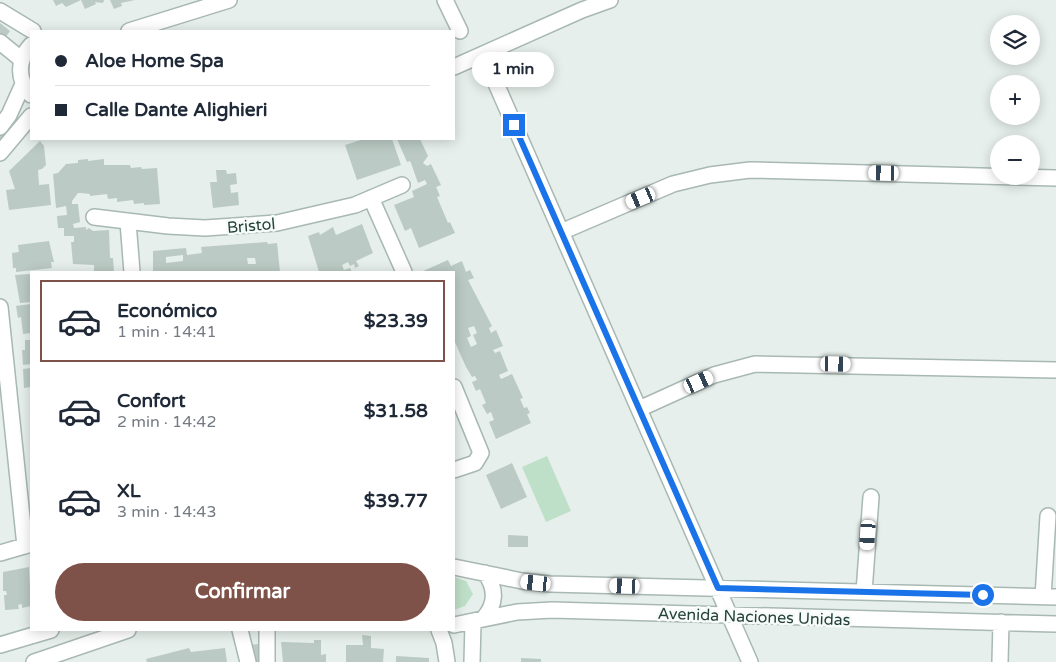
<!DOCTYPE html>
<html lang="es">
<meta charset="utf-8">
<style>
body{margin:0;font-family:"Varela Round",sans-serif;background:#f6f6f7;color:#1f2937;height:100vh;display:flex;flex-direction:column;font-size:19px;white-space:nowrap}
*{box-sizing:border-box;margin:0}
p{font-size:16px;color:#747a83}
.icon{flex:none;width:28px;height:28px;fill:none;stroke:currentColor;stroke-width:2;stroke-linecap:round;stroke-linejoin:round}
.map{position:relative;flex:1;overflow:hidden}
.panel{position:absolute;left:30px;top:271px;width:425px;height:360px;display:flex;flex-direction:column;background:#fff;border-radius:0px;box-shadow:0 2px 12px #0003}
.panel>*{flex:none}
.top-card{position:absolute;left:30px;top:30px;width:425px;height:110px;border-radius:0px;box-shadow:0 2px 12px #0003;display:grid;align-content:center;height:110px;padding:0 25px;background:#fff}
.buttons{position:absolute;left:990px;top:15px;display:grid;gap:10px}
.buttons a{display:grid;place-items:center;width:50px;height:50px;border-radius:50%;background:#fff;box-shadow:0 2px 12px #0003;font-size:25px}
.end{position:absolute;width:22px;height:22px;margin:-11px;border:6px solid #1a73e8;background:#fff;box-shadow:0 0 0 2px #fff}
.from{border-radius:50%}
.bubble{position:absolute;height:35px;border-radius:18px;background:#fff;box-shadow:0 2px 12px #0003;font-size:16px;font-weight:800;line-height:35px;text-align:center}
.car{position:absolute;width:15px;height:30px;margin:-15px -8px;border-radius:6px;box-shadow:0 0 4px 1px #0007;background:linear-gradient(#fff 24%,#345 0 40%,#fff 0 76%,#345 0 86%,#fff 0)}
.top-card b{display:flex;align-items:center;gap:18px;height:48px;font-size:19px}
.top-card b+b{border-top:1px solid #e0e1e3}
.top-card i{width:12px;height:12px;background:#1f2937}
ul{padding:9px 0 0;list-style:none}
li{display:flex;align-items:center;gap:15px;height:82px;margin:0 10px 8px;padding:0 15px;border:2px solid transparent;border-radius:0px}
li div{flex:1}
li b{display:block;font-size:19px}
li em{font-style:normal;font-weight:800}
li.active{border-color:#7f5249}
li>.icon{width:45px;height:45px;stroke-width:1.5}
.button{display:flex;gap:10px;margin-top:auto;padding:10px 25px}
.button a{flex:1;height:58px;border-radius:30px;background:#7f5249;color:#fff;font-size:20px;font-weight:800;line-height:58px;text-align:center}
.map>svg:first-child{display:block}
</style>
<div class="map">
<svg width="1056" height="662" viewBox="0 0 1056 662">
<rect width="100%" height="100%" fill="#e6efeb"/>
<path fill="#bfe0c8" d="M547 456 571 511 546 522 522 467Z
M454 577 466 581 473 594 465 606 454 610Z"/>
<path fill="#bbcac4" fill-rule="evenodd" d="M53 0H81L66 7 62 3 56 6Z
M81 0H104L103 3 95 2 96 4 85 9Z
M110 0H135L121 3 122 6 114 9Z
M0 23 10 31 5 38 0 34Z
M8 123 16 130 3 143 0 140V132Z
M364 139H392L401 165 357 180 345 145Z
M397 139H420L428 156 423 163 427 166 431 164 441 185 436 187 440 196 437 197 448 223 450 222 455 233 419 248 411 228 405 231 394 205 414 197 412 191 427 184 425 180 418 183 411 163 410 161 407 162Z
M40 141 44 146 46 165 42 169 38 170 39 185 49 184 51 205 9 210 6 190 15 189 9 171Z
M88 159V161L104 159V165H130L131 168 141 167 142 169 157 168 160 204 144 205V203L134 204 133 200 117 202V198L108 199 107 194 90 196V194L81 193H78L72 201V204H78L80 222 73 224 74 228 86 227V230L89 228 93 231 109 230 110 258H113L114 272H94V265L73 264 71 242H74V236H64V228H58L57 216 67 215 66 206 56 208 53 174 58 173 66 164 78 163V160Z
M216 170H226L227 174 236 173 237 184 230 185 231 193 238 192 239 205 213 208 210 182H217Z
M362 224 373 253 356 261 359 266 355 268 354 264 350 266 348 262 342 265 344 270 350 268 352 272H319L308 236 319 232 320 235 333 227 336 235Z
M49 241 54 262H51L52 268 16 272V268H13L12 253 19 252 18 245Z
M267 242 268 244 277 243 280 272H153V251L186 248 187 255 202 253 201 247ZM183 255V261L166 263V257ZM247 258H255L256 264H248Z
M448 260 451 266 462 261 466 272 470 270 474 278 468 280 492 326 489 328 491 333 496 330 503 346 493 350 495 353 500 351 508 371 499 375 501 379 512 374 523 398 520 399 524 408 527 407 530 413 527 414 531 423 496 439 489 422 494 420 491 412 487 414 482 405 486 403 480 389 476 391 472 382 477 380 475 376 472 377 466 367 454 340V272H421ZM474 326 477 333 473 335 477 344 471 347 467 338 471 336 468 328Z
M29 274 31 275V302L20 303 15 275Z
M31 304V333L23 334 21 317 18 318 16 306Z
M25 340H31V364L23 365 22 350H25Z
M31 368V387L24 388 23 369Z
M512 463 527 497 501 509 486 475Z
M508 535 528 536V547H508Z
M29 567 31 606 22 608V604L18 605 19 609 5 610 4 595H7L6 591H3V572Z
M362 635 371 636V648L384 649 383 662H346V645H363Z
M314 640H321V655L326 654V662H283L281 642 314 643Z
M259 644 260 662H251L249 645Z
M189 648 191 652 225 648 227 662H147L146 659Z
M396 656 429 658V662H396Z
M521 658 541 659V662H521Z"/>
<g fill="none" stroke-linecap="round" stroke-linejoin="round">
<g stroke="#a8b8b2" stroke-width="18">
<path id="minor" d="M445 0 460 31
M0 11 33 31
M129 31 229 0
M0 42 22 60
M31 45C17 60 17 80 31 95
M483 54 750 662
M454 67 582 10 610 0
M0 127 9 115 23 84
M0 153 31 116
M371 198 404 272
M94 217 168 226 205 228 277 223 355 205 402 185
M128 222 132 272
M561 232 673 184 710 175 750 170 1056 178
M0 307 25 546
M454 387 481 453 475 463 454 470
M639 409 714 375 755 364 1056 370
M0 553 31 544
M454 567 522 581 550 584 1056 597
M864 592 871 497
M1043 597 1048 516
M483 619C496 605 497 589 485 573
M454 625 517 612 552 610 1056 624
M240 630 248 662
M267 630V662
M439 630 444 643 447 662
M0 645 51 630
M34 662 128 630
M472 662 473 623
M1000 662 1001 622"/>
</g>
<use href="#minor" stroke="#fff" stroke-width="15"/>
</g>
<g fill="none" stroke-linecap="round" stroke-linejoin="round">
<path stroke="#1a73e8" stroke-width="6" d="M514 125 718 588 983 595"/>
</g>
<g text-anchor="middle" stroke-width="5" stroke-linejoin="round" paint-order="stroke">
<g font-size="16" fill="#24423a" stroke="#f7fbf9">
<text transform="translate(251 225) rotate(-5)" y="6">Bristol</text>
<text transform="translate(754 616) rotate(2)" y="6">Avenida Naciones Unidas</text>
</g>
</g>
</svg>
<div class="buttons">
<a><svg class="icon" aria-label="layers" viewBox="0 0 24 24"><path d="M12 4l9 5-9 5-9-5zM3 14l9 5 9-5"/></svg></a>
<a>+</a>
<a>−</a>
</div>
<i class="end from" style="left:983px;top:595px"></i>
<i class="end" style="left:514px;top:125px"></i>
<div class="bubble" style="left:472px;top:52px;width:82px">1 min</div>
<i class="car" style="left:884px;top:173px;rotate:271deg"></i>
<i class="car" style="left:641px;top:198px;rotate:248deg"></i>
<i class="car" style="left:836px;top:364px;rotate:91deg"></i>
<i class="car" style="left:699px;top:382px;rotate:66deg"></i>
<i class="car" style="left:868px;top:535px;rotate:184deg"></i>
<i class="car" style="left:536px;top:583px;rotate:276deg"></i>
<i class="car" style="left:625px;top:586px;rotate:272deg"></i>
<div class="top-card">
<b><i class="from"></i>Aloe Home Spa</b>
<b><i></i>Calle Dante Alighieri</b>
</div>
<section class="panel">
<ul>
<li class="active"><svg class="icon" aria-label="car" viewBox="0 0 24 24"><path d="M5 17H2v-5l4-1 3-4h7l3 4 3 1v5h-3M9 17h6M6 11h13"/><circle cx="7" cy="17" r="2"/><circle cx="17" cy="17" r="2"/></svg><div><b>Económico</b><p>1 min · 14:41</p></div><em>$23.39</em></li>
<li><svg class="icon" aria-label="car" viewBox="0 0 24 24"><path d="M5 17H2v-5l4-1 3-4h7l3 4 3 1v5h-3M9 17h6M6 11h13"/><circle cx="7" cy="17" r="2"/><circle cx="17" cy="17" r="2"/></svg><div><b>Confort</b><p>2 min · 14:42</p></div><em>$31.58</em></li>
<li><svg class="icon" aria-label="car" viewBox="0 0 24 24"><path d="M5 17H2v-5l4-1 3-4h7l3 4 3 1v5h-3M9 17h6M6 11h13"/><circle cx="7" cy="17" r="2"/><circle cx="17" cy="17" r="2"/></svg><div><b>XL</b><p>3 min · 14:43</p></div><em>$39.77</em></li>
</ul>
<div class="button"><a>Confirmar</a></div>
</section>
</div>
